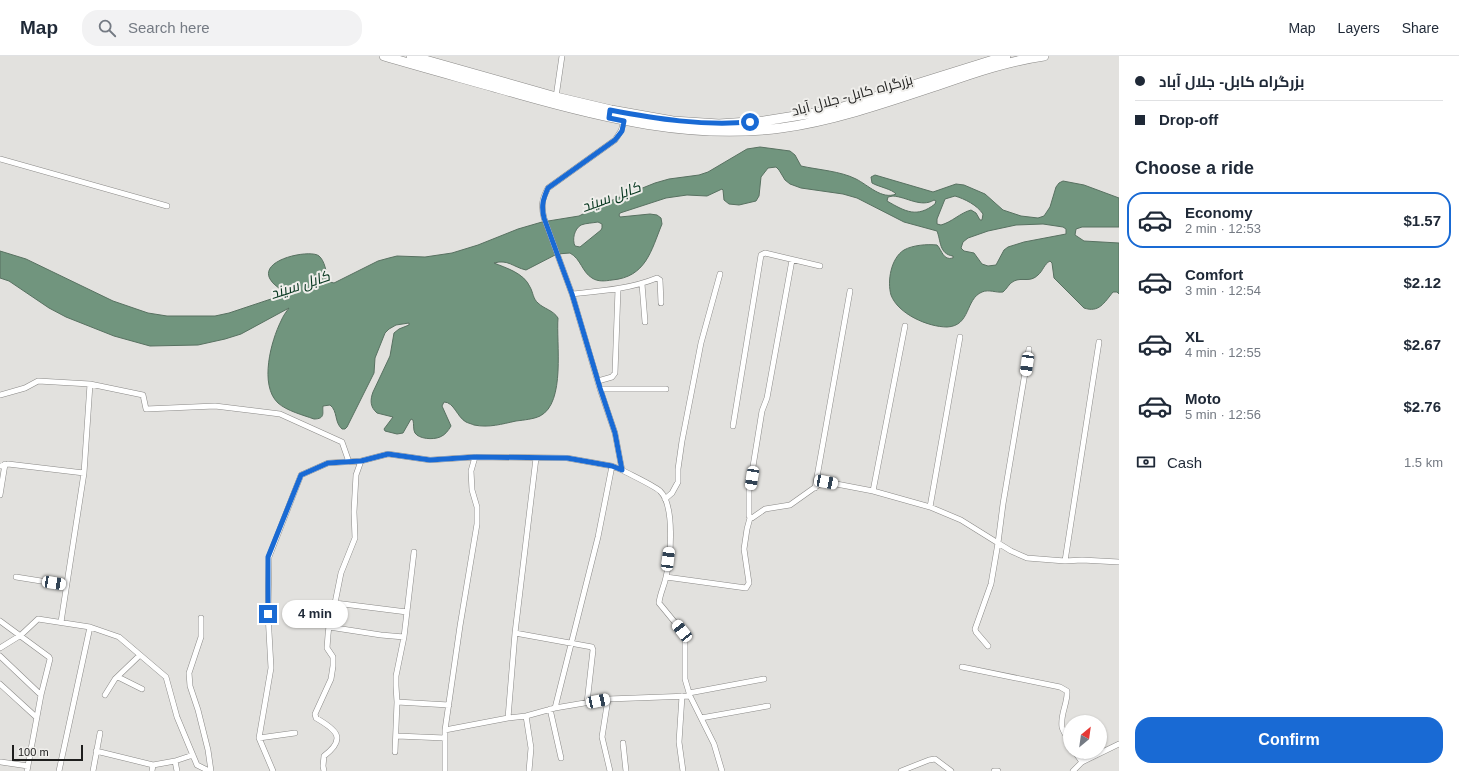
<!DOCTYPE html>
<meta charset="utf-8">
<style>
body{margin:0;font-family:Arial,Cairo,sans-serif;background:#f2f2f3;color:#1f2937;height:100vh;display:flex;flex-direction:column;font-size:15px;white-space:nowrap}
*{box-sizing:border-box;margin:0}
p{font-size:13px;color:#747a83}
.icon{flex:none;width:22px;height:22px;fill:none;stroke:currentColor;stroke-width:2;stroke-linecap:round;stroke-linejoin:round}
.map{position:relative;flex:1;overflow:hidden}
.side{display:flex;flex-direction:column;background:#fff;width:340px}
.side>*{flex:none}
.banner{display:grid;align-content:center;height:88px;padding:0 16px;background:#fff}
.needle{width:26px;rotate:29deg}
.buttons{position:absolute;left:1063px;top:659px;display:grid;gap:8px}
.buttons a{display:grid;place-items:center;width:44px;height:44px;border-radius:50%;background:#fff;box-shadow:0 1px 3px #0004;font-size:20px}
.scale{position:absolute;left:12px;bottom:10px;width:71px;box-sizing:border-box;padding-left:4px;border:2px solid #1e1e1d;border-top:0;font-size:11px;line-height:14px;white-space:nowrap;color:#1e1e1d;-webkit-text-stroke:3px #efeeeb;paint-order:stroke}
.end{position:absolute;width:18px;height:18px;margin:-9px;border:5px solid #196ad4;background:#fff;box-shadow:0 0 0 2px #fff}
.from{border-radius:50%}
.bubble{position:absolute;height:28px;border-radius:14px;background:#fff;box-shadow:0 1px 3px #0004;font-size:13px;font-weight:700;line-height:28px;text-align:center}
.car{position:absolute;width:12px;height:24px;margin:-12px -6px;border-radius:5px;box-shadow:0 0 3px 1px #0007;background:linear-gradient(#fff 24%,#345 0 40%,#fff 0 76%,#345 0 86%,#fff 0)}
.banner b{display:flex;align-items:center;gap:14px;height:38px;font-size:15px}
.banner b+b{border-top:1px solid #e0e1e3}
.banner i{width:10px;height:10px;background:#1f2937}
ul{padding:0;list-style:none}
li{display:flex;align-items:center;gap:12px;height:56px;margin:0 8px 6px;padding:0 8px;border:2px solid transparent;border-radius:16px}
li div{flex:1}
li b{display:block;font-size:15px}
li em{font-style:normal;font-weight:700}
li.on{border-color:#196ad4}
li>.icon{width:36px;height:36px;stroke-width:1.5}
h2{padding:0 16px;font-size:18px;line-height:48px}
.pay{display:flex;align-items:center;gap:10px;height:44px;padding:0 16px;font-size:15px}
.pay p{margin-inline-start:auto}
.cta{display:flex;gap:8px;margin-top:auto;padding:8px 16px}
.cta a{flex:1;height:46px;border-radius:16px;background:#196ad4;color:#fff;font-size:16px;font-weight:700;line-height:46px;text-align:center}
header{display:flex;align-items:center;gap:24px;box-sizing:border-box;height:56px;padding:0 20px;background:#fff;border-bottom:1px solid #e0e1e3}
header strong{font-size:19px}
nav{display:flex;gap:22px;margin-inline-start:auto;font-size:14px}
.search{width:280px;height:36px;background:#f2f2f3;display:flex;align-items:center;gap:10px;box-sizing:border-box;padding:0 14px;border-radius:16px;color:#747a83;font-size:15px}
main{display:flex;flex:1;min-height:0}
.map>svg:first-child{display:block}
</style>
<header>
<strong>Map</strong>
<div class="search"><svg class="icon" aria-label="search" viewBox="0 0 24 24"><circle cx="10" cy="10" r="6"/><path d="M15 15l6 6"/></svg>Search here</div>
<nav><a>Map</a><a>Layers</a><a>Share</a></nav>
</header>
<main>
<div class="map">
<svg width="1119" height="715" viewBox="0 0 1119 715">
<rect width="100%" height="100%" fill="#e2e1de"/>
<path fill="#71957e" stroke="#587161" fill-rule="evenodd" d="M760 91 790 95 795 99 801 110C819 114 840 115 856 123 868 129 882 144 896 138 892 133 879 131 872 127L871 121 875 119 933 136 956 128 964 129 985 138 1003 154 1021 160 1038 162 1044 160 1050 151 1056 131 1059 127 1063 125 1084 129 1119 142V171H1082L1076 173 1075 179 1084 185 1119 187V238L1117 236H1113C1104 247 1099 257 1084 252L1054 222 1052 207 1050 205C1044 208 1043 215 1038 219 1030 227 1022 221 1014 225 1009 227 1007 233 1003 236 996 237 989 233 982 236 965 243 971 270 947 271 928 271 898 258 891 239 887 225 891 202 904 194 913 189 927 188 937 189 942 194 943 205 953 202V200C939 198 941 185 937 175L904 166 857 142 843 138 801 132 790 128 785 124 779 114 776 111 768 112 761 121 759 140 756 145 739 149 729 148 724 144 723 134 722 133 707 140 687 139 666 142 620 157 619 159 620 161 650 158 657 159 661 162 662 168C651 195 646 221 612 224 605 225 598 226 592 222 582 216 581 203 570 197L557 198 526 214C513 211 508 203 494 207 506 212 524 217 530 231 533 236 533 243 538 247 544 253 553 254 558 262 556 286 566 347 540 360 534 363 524 364 516 365 502 368 489 372 474 369 472 368 468 367 466 366 457 361 454 346 444 346L442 350 451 370C448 375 445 379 440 381 433 384 419 383 415 377 413 374 414 368 413 364L411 363 403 377 397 378 385 375 384 373 393 361 377 357C370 351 370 344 373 336L390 300 394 277 399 273 409 269V267L396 269 389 273 385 277 375 302 374 317 347 371 345 373H342C334 366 338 355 330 349L323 350C322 356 326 363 314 363 303 359 287 355 278 347 259 329 271 285 281 265 283 260 286 256 289 252L241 278 225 283 198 289 150 290 114 280 66 261 49 252 9 225 0 222V195L26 203 113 245 148 257 167 260H215L229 257 283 239V236C279 231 273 229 270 223 259 203 311 193 319 200 325 205 326 216 328 223L330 226 334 227 378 205 389 202 397 200 425 201 452 197 478 189 518 173 542 166 579 160 605 147 655 127 669 123 699 119 708 116 747 93ZM893 140C907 141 921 152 934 144L936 145 935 148C917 162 906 156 887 145L888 141ZM955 140C965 143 977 149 983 158L982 164H980L976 157 971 154C960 157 952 166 941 169L937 168V163L945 143ZM598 166 602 168V172L601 174 580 191 575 190C572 184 574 173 581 169 586 167 593 167 598 166ZM1043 168 1063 171 1066 173V178L1024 186 1008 191 1004 194 996 209 988 210 982 208 974 197 964 195 961 192 963 186 968 182 988 175 1016 169Z"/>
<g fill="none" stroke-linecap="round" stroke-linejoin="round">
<g stroke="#8a8987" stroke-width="6">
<path id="minor" d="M556 41 562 0
M624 65 621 75 615 84 548 132C542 143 541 149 544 162L572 238 600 333 615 377 622 414C631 419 653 429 660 435 675 449 671 501 666 521 664 531 660 537 659 547L682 575 685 585V623L690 640 714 688 722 715
M0 103 167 150
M792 204 767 342 762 355 749 435V460L752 462 765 453 790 449 821 427 826 426 873 435 930 451 961 464 998 487 991 528 975 573 976 576 988 590
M642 228 645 266
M572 238C601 235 630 233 657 222L660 224 661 247
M1029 293 1003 448 998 487 1011 495 1027 502 1065 505 1082 504 1119 506
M598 325 612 321 615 317 618 233
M600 333H666
M0 339 25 332 38 325 90 328 143 339 146 353 215 350 280 358 342 386 349 406
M733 370 761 199 765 197 820 210
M0 410 8 408 84 417
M815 432 850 235
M873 435 905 270
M0 439 5 408
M665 443 672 437 678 426V413L682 385 701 287 720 218
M930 451 960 281
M1065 505 1099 286
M16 521 66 529
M666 521 746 532 749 527 744 493 747 473 750 462
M335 547 407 556
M201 562V581L189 617 190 630 198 654 208 694 211 715
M0 565 49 601 50 603 41 639 27 715
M61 566 84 417 90 328
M329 571 381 579 404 581
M515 577 592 591 593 594 587 647
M0 592 21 579 38 563 90 571 119 581 166 621 177 661 197 709 209 715
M0 600 41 639
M962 611 1060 631 1067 635C1068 647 1060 658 1062 671 1063 676 1067 681 1070 685
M118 621 142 633
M0 628 35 660 37 661
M689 637 764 623
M105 639 115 623 140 599
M682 640 679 686 683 715
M608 643 602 681 610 715
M397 646 449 649
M555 652 598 481 612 410
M550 653 561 702
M526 660 531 692 529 715
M508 662 515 577 536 402
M701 662 768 650
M445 674 508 662 526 660 555 652 608 643 690 640
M397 680 445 682
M259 682 295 677
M623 687 626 715
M96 695 153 709 175 705 193 699
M395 696 397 646 396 630V620L404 581 414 496
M1075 696 1082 706
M175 705 177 715
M1 706 28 710
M59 715 90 571
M93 715 100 677
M152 715 153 709
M273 715 259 682 271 612 268 558 269 501 301 419 328 407 361 405 388 398 430 404 475 401 567 402 612 410 622 414
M324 715 323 710 324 700C348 682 335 673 316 662L315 658 331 623 333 610V601L327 592 328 579 330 560 335 547 341 517 355 482 354 456 356 419 361 405
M445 715V674L460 570 477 468V451L472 434 471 415 475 401
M901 715 929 704 935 703 951 715
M994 715H998
M1073 715 1082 706 1119 688"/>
</g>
<g stroke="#8a8987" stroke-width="10">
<path id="trunk" d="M384 0C428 13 473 25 518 38 603 62 692 84 781 72 834 65 891 45 942 28 976 16 1009 5 1044 0
M411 0 556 41 611 54 673 65 719 68 764 65 833 54 1006 0"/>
</g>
<use href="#minor" stroke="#fff" stroke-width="5"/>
<use href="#trunk" stroke="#fff" stroke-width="9"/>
</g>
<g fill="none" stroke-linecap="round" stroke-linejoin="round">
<path stroke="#196ad4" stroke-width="5" d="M268 558V501L301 419 328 407 361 405 388 398 430 404 475 401 567 402 612 410 622 414 615 377 600 332 572 238 544 162C541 150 543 143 548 132L615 84 622 75 624 65 609 62 610 54C657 63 702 70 750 66"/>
</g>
<g text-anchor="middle" stroke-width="4" stroke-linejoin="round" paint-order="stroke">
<g font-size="14" fill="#1e1e1d" stroke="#efeeeb">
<text transform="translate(852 39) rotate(-15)" y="5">بزرگراه کابل- جلال آباد</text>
</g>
<g font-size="15" font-style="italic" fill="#03341c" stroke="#efeeeb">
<text transform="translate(611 141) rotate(-20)" y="5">کابل سيند</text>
<text transform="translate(300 229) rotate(-18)" y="5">کابل سيند</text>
</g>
</g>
</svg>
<div class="buttons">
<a><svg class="needle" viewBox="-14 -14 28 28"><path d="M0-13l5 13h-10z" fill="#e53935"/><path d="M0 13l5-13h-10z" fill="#747a83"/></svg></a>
</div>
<div class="scale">100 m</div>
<i class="end from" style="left:750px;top:66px"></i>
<i class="end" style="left:268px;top:558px"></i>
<div class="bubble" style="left:282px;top:544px;width:66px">4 min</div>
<i class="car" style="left:1027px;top:308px;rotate:188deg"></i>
<i class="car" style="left:752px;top:422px;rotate:189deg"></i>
<i class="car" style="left:826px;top:426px;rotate:101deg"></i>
<i class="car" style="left:668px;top:503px;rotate:7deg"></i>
<i class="car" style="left:54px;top:527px;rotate:99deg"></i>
<i class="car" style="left:682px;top:575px;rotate:322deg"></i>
<i class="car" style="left:598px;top:645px;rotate:78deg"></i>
</div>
<section class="side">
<div class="banner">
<b><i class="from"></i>بزرگراه کابل- جلال آباد</b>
<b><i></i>Drop-off</b>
</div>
<h2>Choose a ride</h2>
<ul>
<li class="on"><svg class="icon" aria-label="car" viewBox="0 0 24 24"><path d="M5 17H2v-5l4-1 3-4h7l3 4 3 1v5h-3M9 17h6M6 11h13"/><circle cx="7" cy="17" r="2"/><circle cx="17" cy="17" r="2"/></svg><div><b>Economy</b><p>2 min · 12:53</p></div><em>$1.57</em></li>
<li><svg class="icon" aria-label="car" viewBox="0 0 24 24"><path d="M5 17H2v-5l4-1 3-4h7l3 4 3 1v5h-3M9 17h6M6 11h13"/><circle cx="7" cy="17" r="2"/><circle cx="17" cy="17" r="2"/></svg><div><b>Comfort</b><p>3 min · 12:54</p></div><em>$2.12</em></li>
<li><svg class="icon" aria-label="car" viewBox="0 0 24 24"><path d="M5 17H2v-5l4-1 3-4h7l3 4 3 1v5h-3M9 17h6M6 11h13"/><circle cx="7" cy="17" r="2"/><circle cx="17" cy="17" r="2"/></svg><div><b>XL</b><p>4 min · 12:55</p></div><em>$2.67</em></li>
<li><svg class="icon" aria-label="car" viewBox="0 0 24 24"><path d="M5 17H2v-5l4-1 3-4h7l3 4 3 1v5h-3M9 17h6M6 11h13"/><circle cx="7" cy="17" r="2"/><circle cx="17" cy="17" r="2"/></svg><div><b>Moto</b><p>5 min · 12:56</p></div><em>$2.76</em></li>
</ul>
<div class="pay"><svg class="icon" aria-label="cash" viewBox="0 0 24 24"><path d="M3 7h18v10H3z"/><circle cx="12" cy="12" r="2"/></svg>Cash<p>1.5 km</p></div>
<div class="cta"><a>Confirm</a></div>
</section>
</main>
